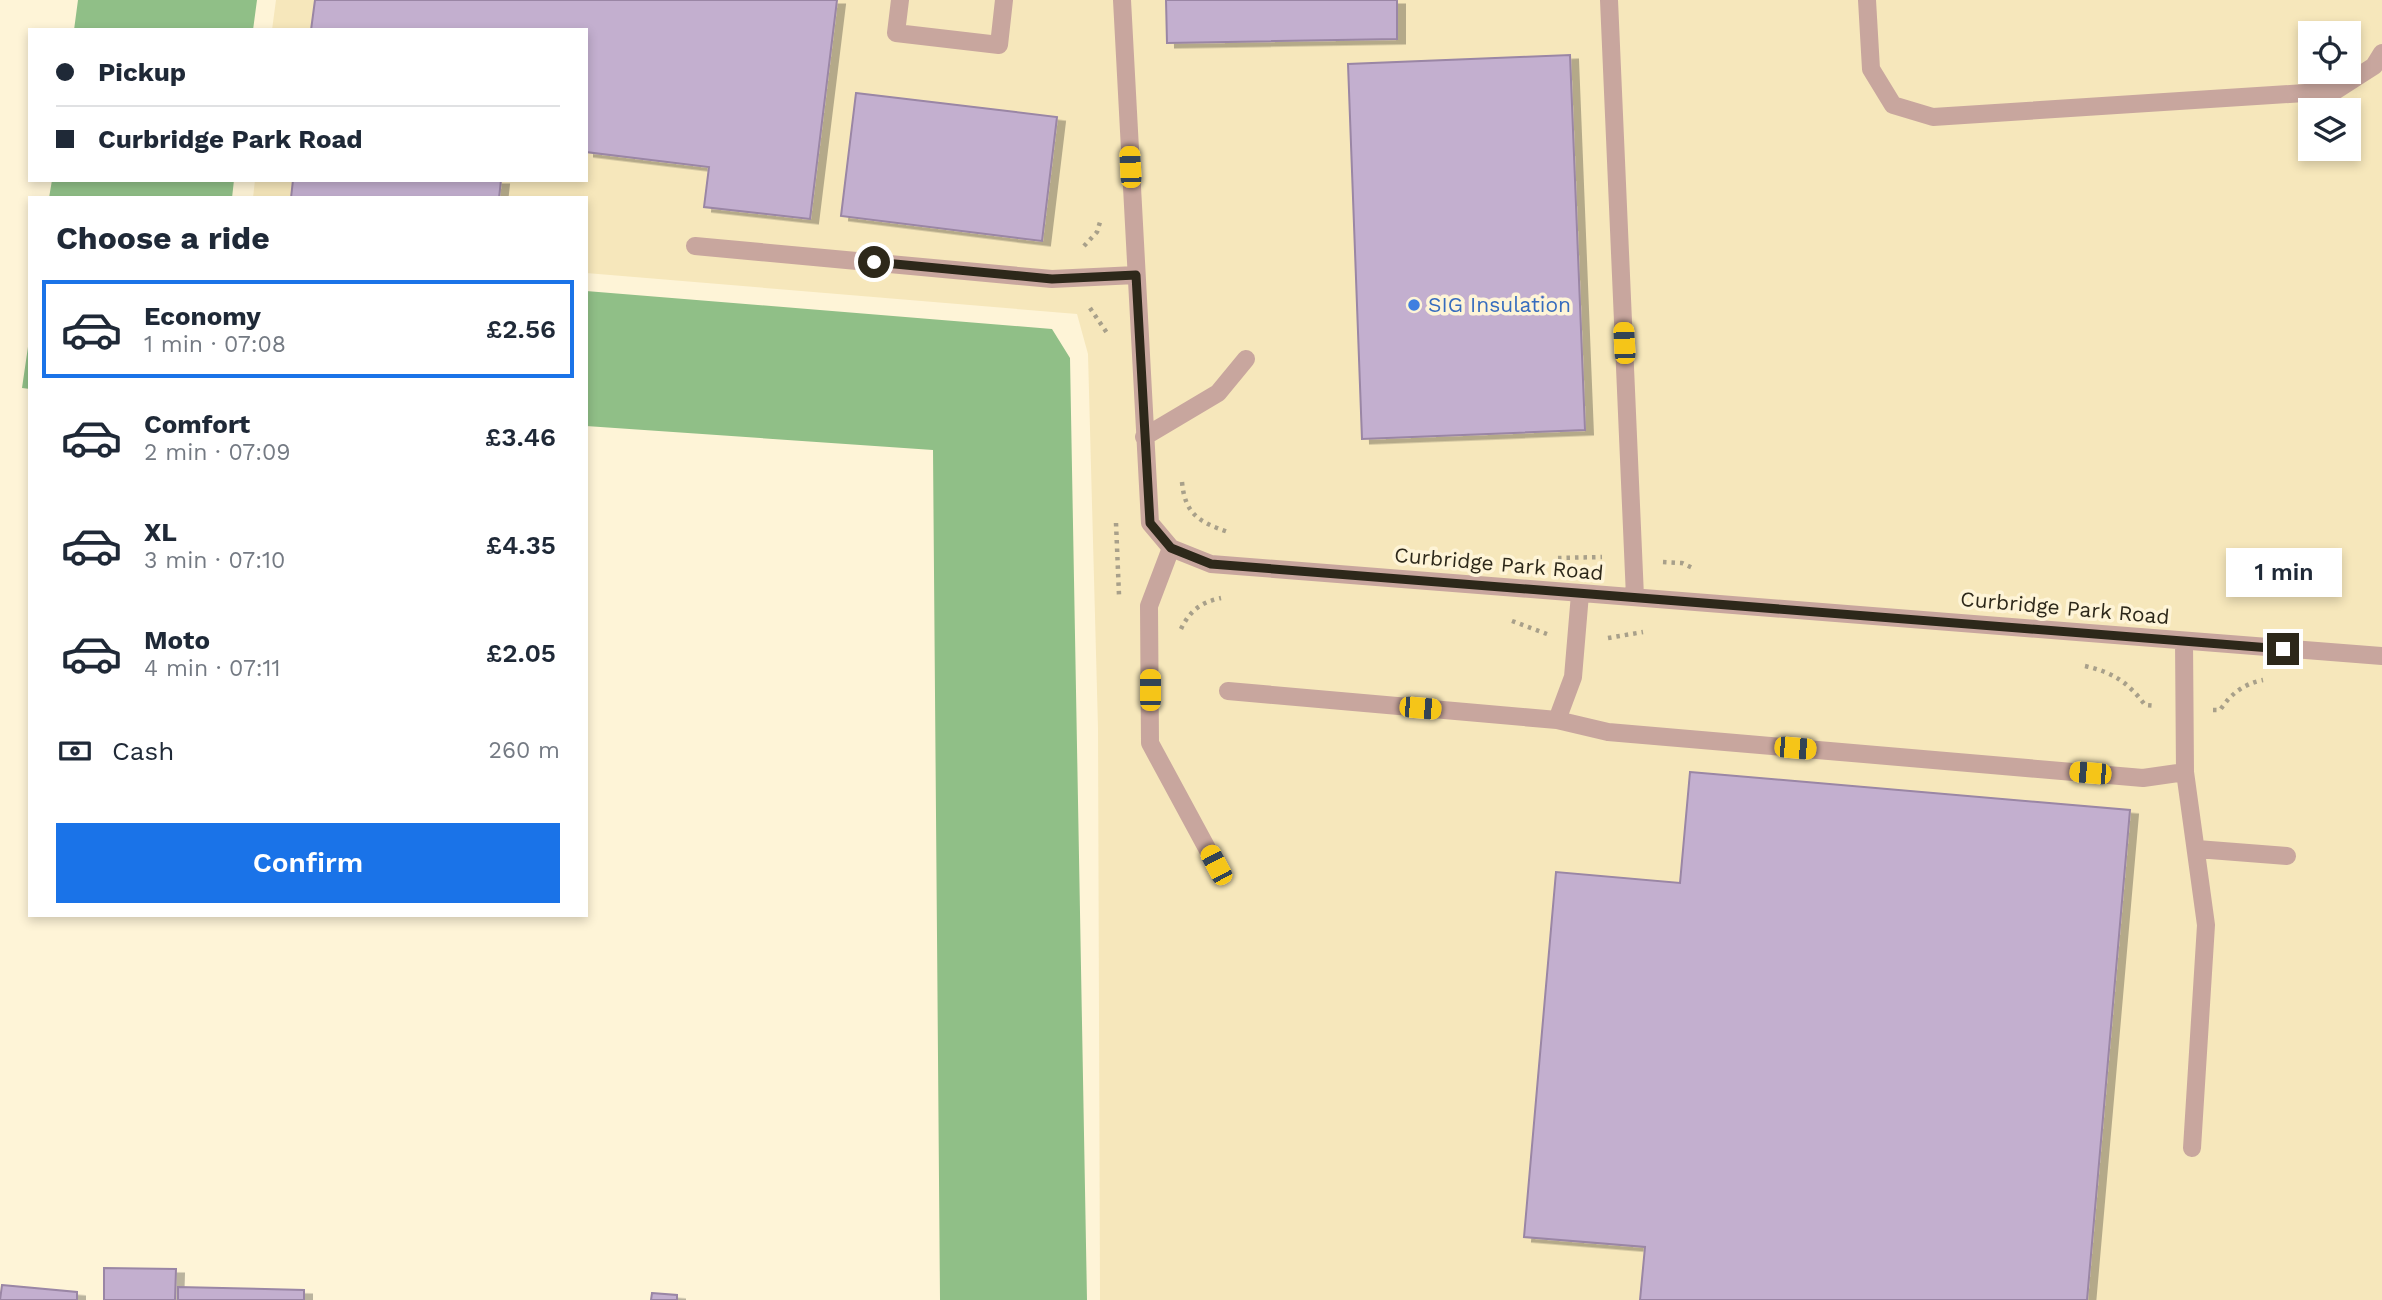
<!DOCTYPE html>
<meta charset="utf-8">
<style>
body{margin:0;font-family:"Work Sans",sans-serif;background:#f6f6f7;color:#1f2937;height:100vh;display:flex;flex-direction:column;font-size:26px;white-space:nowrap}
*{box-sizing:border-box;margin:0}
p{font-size:23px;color:#747a83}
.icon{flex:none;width:38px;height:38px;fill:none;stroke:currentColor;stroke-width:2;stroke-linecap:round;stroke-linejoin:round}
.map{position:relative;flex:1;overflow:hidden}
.drawer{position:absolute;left:28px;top:196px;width:560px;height:721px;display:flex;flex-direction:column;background:#fff;border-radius:0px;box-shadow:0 4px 10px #0003}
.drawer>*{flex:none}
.hud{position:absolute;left:28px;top:28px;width:560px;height:154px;border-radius:0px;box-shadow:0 4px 10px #0003;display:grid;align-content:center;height:154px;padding:0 28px;background:#fff}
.tools{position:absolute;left:2298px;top:21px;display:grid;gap:14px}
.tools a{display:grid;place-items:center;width:63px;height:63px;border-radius:0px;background:#fff;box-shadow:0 4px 10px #0003;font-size:35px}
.end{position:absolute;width:32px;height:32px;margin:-16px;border:9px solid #2d281a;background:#fff;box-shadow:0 0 0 4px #fff}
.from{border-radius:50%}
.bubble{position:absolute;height:49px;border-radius:0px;background:#fff;box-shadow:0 4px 10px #0003;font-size:23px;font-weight:600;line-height:49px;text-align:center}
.car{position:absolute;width:21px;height:42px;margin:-21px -10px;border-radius:9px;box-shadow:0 0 5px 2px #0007;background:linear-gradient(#f5c518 24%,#345 0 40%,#f5c518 0 76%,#345 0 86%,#f5c518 0)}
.hud b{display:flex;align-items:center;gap:24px;height:66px;font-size:26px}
.hud b+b{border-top:2px solid #e0e1e3}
.hud i{width:18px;height:18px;background:#1f2937}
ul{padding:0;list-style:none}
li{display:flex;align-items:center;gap:21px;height:98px;margin:0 14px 10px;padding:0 14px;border:4px solid transparent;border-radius:0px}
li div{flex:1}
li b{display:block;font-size:26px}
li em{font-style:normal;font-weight:600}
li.on{border-color:#1a73e8}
li>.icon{width:63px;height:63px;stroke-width:1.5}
h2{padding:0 28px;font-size:32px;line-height:84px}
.pay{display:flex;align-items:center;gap:18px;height:77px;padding:0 28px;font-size:26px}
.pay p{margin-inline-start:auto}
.cta{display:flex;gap:14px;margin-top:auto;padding:14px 28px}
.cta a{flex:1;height:80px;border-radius:0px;background:#1a73e8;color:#fff;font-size:28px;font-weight:600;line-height:80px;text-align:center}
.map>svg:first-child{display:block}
</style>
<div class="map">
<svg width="2382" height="1300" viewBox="0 0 2382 1300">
<defs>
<filter id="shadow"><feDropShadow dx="8" dy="4.5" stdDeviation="0" flood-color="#0004"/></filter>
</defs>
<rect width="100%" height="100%" fill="#fef4d7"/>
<path fill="#f6e7bb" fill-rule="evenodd" d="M276 0H2382V1300H1100L1098 728 1088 354 1077 314 586 273V198H253L255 180H586V30H272ZM2310 33H2348V72H2310ZM2310 110H2348V149H2310Z"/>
<path fill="#90bf87" d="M78 0H257L253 30H74Z
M52 180H234L232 198H49Z
M586 291 1052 329 1070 358 1087 1300H940L933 450 586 426Z
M30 333V389L22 388Z"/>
<path fill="#c3afcf" stroke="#9a86a5" stroke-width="2" filter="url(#shadow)" d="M315 0H837L810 219 704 207 709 167 586 152V30H311Z
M1166 0H1397V39L1167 43Z
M1570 55 1585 430 1362 439 1348 64Z
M856 93 1057 117 1042 241 841 216Z
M293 180H501L499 198H291Z
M1690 772 2130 810 2087 1300H1640L1645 1247 1524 1237 1556 872 1680 883Z
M104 1268 176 1269 175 1300H104Z
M2 1285 77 1292V1300H0Z
M178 1287 304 1290V1300H178Z
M652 1293 677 1295V1300H651Z"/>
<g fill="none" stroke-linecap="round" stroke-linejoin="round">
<path stroke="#a8a08a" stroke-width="4.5" stroke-dasharray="3.5 5" stroke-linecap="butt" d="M1084 246 1097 232 1100 222
M1090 308 1107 333
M1182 482C1185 515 1200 522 1228 532
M1116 523 1119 595
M1558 558 1602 557
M1663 562 1682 563 1695 569
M1512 621 1547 634
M1181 629C1190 610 1202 602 1221 598
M1608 638 1643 632
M2085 666C2112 672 2128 682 2145 705L2156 706
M2213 710H2220C2231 694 2243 684 2263 680"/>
<path stroke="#c8a69e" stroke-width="18" d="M900 0 896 33 999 45 1004 0
M1122 0 1150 523 1171 548 1211 564 2382 656
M1609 0 1635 597
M1867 0 1871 69 1893 105 1933 117 2335 91 2374 66 2382 53
M695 246 1052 279 1136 275
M1144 437 1218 393 1246 359
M1171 548 1149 606 1150 743 1216 865
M1580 594 1573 677 1557 720 1608 732 2143 778 2185 772 2184 641
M1228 691 1557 720
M2185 772 2206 925 2192 1148
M2197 849 2287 856"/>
</g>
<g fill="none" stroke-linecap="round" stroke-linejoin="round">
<path stroke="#2d281a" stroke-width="9" d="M874 262 1052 279 1136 275 1150 523 1171 548 1211 564 2283 649"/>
</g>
<circle fill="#3f7fe0" stroke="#fef4d7" stroke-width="2.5" cx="1414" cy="305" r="7"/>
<g text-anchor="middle" stroke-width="7" stroke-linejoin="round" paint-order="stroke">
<g font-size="21" fill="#366cbe" stroke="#fef4d7" text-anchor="start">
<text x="1428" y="312">SIG Insulation</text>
</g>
<g font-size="21" fill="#2d281a" stroke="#fef4d7">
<text transform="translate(1499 564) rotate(5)" y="7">Curbridge Park Road</text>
<text transform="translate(2065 608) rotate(5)" y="7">Curbridge Park Road</text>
</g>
</g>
</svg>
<div class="tools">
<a><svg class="icon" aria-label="locate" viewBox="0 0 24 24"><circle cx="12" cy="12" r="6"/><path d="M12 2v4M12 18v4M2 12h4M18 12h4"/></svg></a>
<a><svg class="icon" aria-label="layers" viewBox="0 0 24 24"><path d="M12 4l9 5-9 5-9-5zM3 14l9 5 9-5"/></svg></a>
</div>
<i class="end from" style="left:874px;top:262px"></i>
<i class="end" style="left:2283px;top:649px"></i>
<div class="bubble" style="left:2226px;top:548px;width:116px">1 min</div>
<i class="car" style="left:1130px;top:167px;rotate:357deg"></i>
<i class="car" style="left:1624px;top:343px;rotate:357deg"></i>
<i class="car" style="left:1150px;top:690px;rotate:0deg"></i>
<i class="car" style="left:1420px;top:708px;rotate:95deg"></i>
<i class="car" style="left:1795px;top:748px;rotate:95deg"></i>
<i class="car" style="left:2090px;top:773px;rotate:275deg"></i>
<i class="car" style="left:1216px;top:865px;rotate:332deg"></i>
<div class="hud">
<b><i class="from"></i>Pickup</b>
<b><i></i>Curbridge Park Road</b>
</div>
<section class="drawer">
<h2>Choose a ride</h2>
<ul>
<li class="on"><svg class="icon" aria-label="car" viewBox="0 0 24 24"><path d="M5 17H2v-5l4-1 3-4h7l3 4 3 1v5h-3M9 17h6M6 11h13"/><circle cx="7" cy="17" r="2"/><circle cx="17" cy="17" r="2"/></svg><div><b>Economy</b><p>1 min · 07:08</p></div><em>£2.56</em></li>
<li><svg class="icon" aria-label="car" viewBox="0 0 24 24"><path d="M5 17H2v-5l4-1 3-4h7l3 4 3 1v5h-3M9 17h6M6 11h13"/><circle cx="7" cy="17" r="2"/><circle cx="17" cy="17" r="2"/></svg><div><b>Comfort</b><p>2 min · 07:09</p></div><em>£3.46</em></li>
<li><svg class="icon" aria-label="car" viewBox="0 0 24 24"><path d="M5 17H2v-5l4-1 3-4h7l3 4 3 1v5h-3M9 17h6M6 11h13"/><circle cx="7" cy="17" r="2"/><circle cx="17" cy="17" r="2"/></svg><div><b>XL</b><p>3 min · 07:10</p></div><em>£4.35</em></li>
<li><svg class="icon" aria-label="car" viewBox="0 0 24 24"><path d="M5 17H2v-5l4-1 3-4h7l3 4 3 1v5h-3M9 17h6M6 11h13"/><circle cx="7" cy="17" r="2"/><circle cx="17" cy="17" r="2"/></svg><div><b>Moto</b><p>4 min · 07:11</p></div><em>£2.05</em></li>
</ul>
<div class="pay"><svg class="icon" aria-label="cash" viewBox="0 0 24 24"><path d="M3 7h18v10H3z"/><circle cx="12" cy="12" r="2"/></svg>Cash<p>260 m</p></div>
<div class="cta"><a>Confirm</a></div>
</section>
</div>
